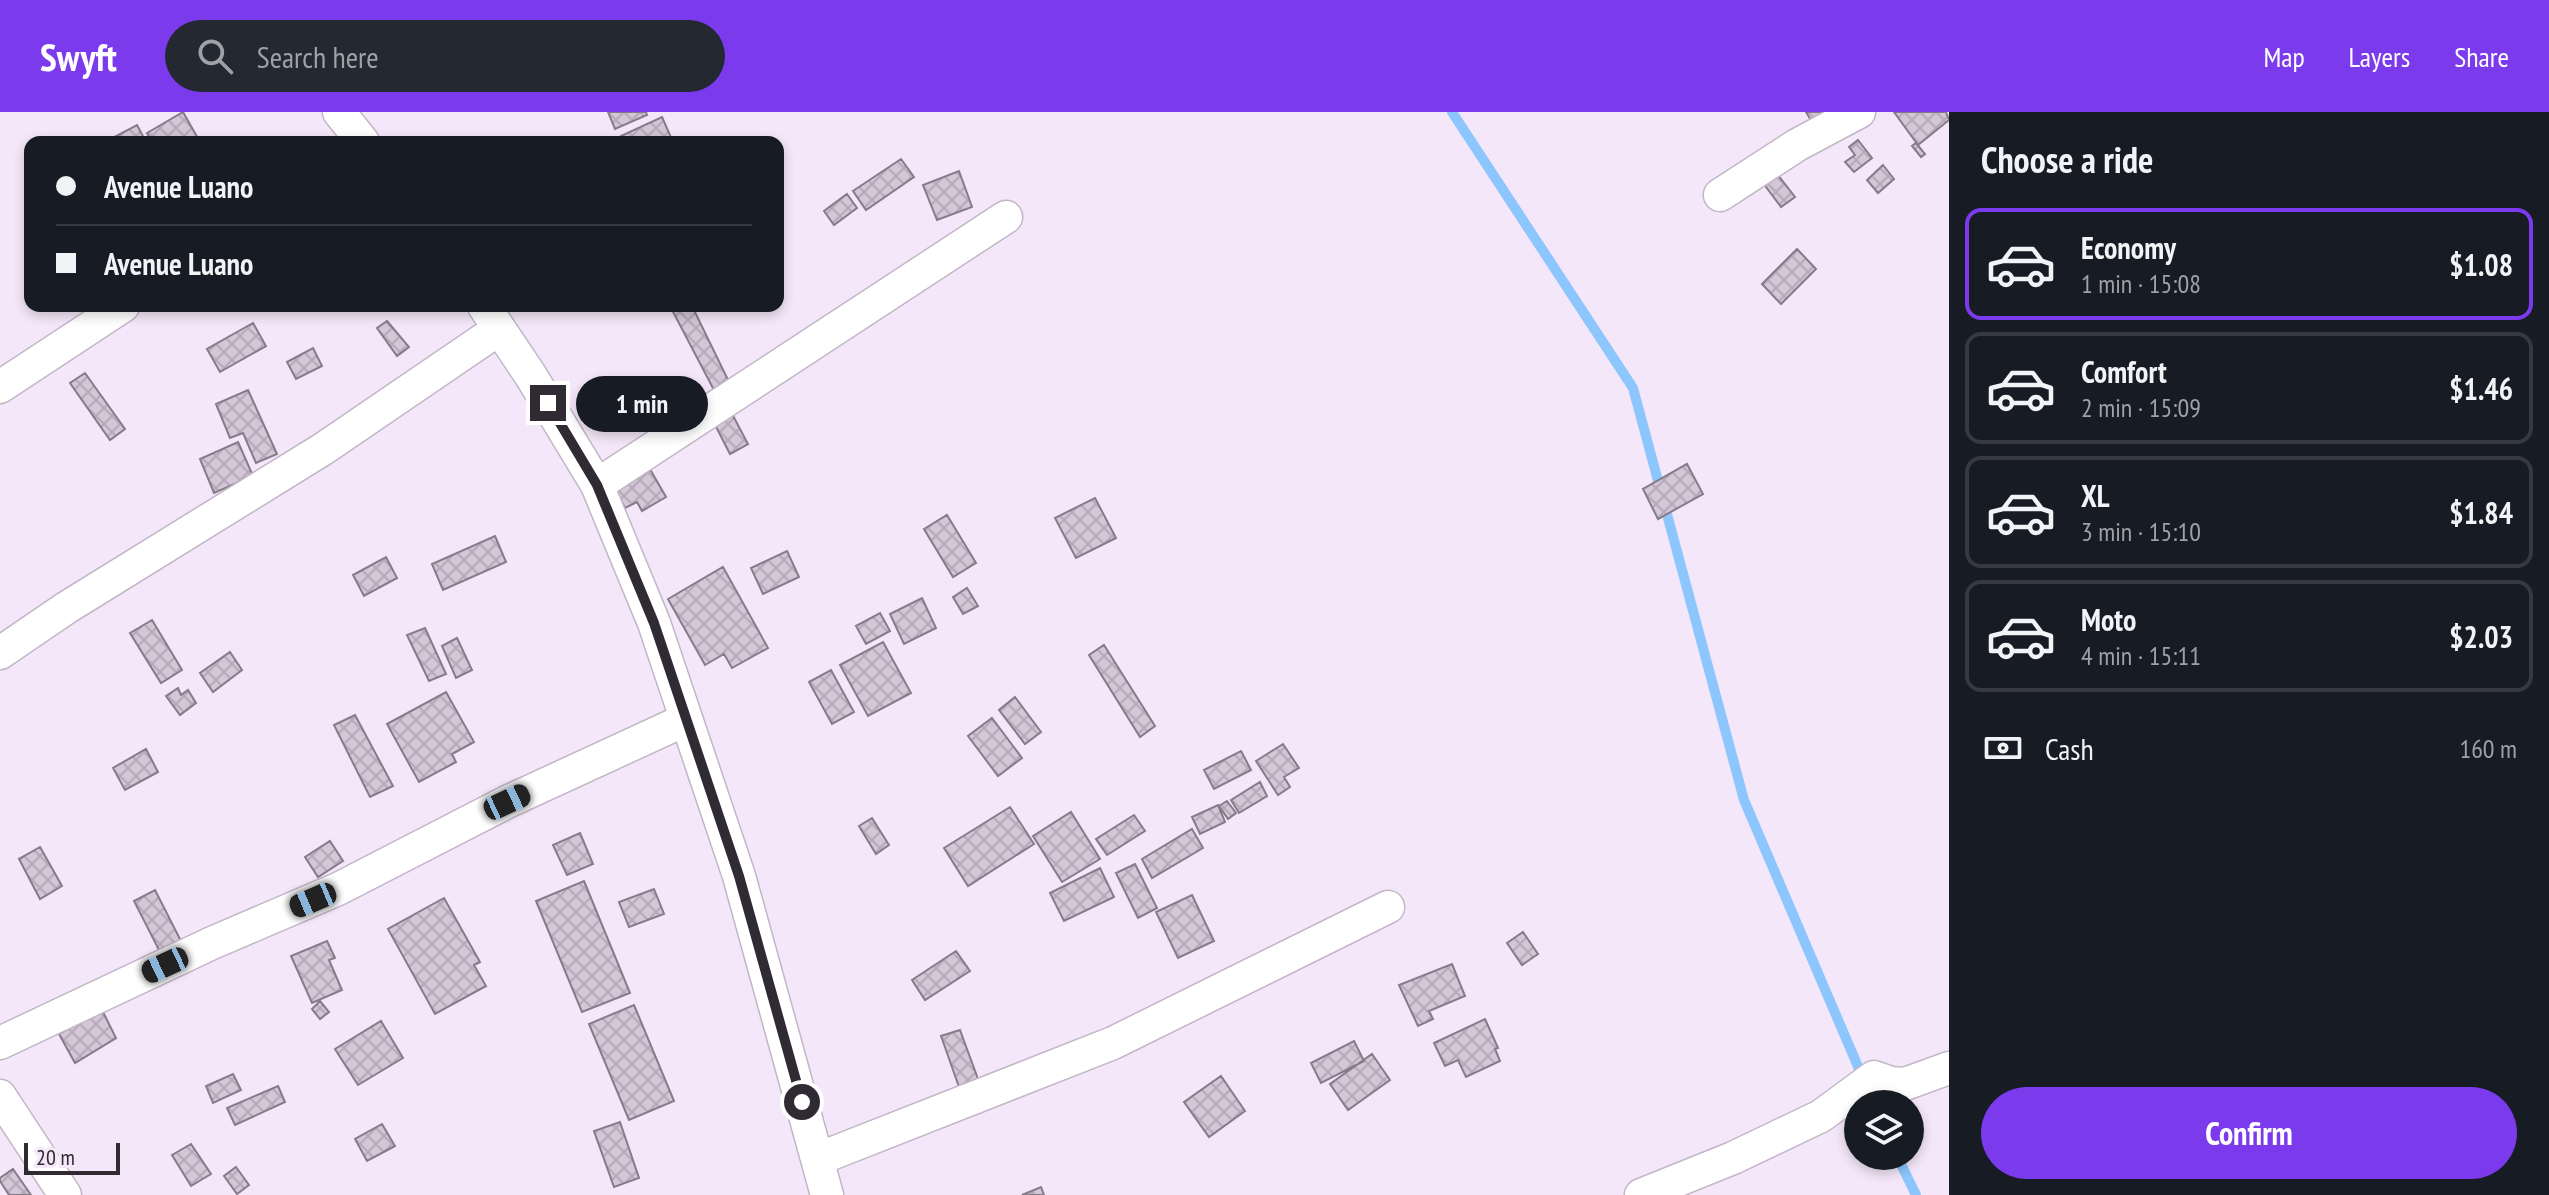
<!DOCTYPE html>
<meta charset="utf-8">
<style>
body{margin:0;font-family:"PT Sans Narrow",sans-serif;background:#242831;color:#f1f3f6;height:100vh;display:flex;flex-direction:column;font-size:30px;white-space:nowrap}
*{box-sizing:border-box;margin:0}
p{font-size:26px;color:#9ea1a6}
.icon{flex:none;width:44px;height:44px;fill:none;stroke:currentColor;stroke-width:2;stroke-linecap:round;stroke-linejoin:round}
.map{position:relative;flex:1;overflow:hidden}
.details{display:flex;flex-direction:column;background:#171b24;width:600px}
.details>*{flex:none}
.banner{position:absolute;left:24px;top:24px;width:760px;height:176px;border-radius:16px;box-shadow:0 4px 12px #0003;display:grid;align-content:center;height:176px;padding:0 32px;background:#171b24}
.controls{position:absolute;left:1844px;top:978px;display:grid;gap:16px}
.controls a{display:grid;place-items:center;width:80px;height:80px;border-radius:50%;background:#171b24;box-shadow:0 4px 12px #0003;font-size:40px}
.scale{position:absolute;left:24px;bottom:20px;width:96px;box-sizing:border-box;padding-left:8px;border:4px solid #302b32;border-top:0;font-size:22px;line-height:28px;white-space:nowrap;color:#302b32;-webkit-text-stroke:6px #f4e7f9;paint-order:stroke}
.end{position:absolute;width:36px;height:36px;margin:-18px;border:10px solid #302b32;background:#fff;box-shadow:0 0 0 4px #fff}
.from{border-radius:50%}
.bubble{position:absolute;height:56px;border-radius:28px;background:#171b24;box-shadow:0 4px 12px #0003;font-size:26px;font-weight:800;line-height:56px;text-align:center}
.car{position:absolute;width:24px;height:48px;margin:-24px -12px;border-radius:10px;box-shadow:0 0 6px 2px #0007;background:linear-gradient(#222 24%,#8ab4d8 0 40%,#222 0 76%,#8ab4d8 0 86%,#222 0)}
.banner b{display:flex;align-items:center;gap:28px;height:76px;font-size:30px}
.banner b+b{border-top:2px solid #363941}
.banner i{width:20px;height:20px;background:#f1f3f6}
ul{padding:0;list-style:none}
li{display:flex;align-items:center;gap:24px;height:112px;margin:0 16px 12px;padding:0 16px;border:4px solid #363941;border-radius:16px}
li div{flex:1}
li b{display:block;font-size:30px}
li em{font-style:normal;font-weight:800}
li.on{border-color:#7c3aed}
li>.icon{width:72px;height:72px;stroke-width:1.5}
h2{padding:0 32px;font-size:36px;line-height:96px}
.pay{display:flex;align-items:center;gap:20px;height:88px;padding:0 32px;font-size:30px}
.pay p{margin-inline-start:auto}
.button{display:flex;gap:16px;margin-top:auto;padding:16px 32px}
.button a{flex:1;height:92px;border-radius:48px;background:#7c3aed;color:#fff;font-size:32px;font-weight:800;line-height:92px;text-align:center}
header{display:flex;align-items:center;gap:48px;box-sizing:border-box;height:112px;padding:0 40px;background:#7c3aed;color:#fff}
header strong{font-size:38px}
nav{display:flex;gap:44px;margin-inline-start:auto;font-size:28px}
.search{width:560px;height:72px;background:#242831;display:flex;align-items:center;gap:20px;box-sizing:border-box;padding:0 28px;border-radius:44px;color:#9ea1a6;font-size:30px}
main{display:flex;flex:1;min-height:0}
.map>svg:first-child{display:block}
</style>
<header>
<strong>Swyft</strong>
<div class="search"><svg class="icon" aria-label="search" viewBox="0 0 24 24"><circle cx="10" cy="10" r="6"/><path d="M15 15l6 6"/></svg>Search here</div>
<nav><a>Map</a><a>Layers</a><a>Share</a></nav>
</header>
<main>
<div class="map">
<svg width="1949" height="1083" viewBox="0 0 1949 1083">
<defs>
<pattern id="building-cross-hatch" width="8" height="8" patternUnits="userSpaceOnUse" patternTransform="scale(2)"><rect width="8" height="8" fill="#d2c6d7"/><path d="M0 0l8 8M0 8l8-8" fill="none" stroke="#b5aab9"/></pattern>
</defs>
<rect width="100%" height="100%" fill="#f4e7f9"/>
<g fill="none" stroke-linecap="round" stroke-linejoin="round">
<path stroke="#8dc6fd" stroke-width="10" d="M1452 0 1633 276 1744 688 1874 992
M1897 1044 1916 1083"/>
</g>
<path fill="url(#building-cross-hatch)" stroke="#867b8b" stroke-width="2" d="M183 0 200 30H152L147 21Z
M608 0H646L647 3 615 17Z
M1806 0H1841L1815 15Z
M1894 0H1946L1949 8 1918 33Z
M662 5 673 30H624L621 24Z
M137 13 146 30H105Z
M1858 28 1872 46 1854 60 1845 50 1855 43 1849 35Z
M1916 31 1925 42 1921 45 1912 34Z
M901 47 914 65 866 98 853 79Z
M1883 53 1894 67 1878 81 1867 68Z
M1774 58 1795 85 1781 95 1760 67Z
M959 59 972 95 937 108 923 73Z
M847 82 857 96 834 113 824 99Z
M1797 137 1816 157 1781 192 1762 172Z
M670 194H692L731 274 716 282Z
M387 209 409 235 397 244 377 216Z
M253 211 266 234 220 260 207 237Z
M313 236 322 254 296 267 287 250Z
M85 261 125 317 110 328 70 271Z
M248 278 277 342 256 351 243 321 230 326 216 292Z
M730 298 748 332 730 342 712 307Z
M238 330 253 364 214 381 200 347Z
M643 345 666 385 642 399 637 390 625 396 608 365Z
M1687 352 1703 382 1658 407 1643 377Z
M1095 386 1116 426 1076 446 1055 406Z
M947 403 976 451 953 465 924 417Z
M495 424 506 450 443 478 432 452Z
M787 439 799 465 763 482 751 456Z
M386 445 397 466 364 484 353 463Z
M723 455 768 536 732 556 724 542 705 553 668 487Z
M967 476 978 494 963 502 953 485Z
M922 486 936 516 904 532 890 502Z
M880 501 890 519 866 532 856 514Z
M152 508 182 558 161 571 130 521Z
M425 516 446 562 429 569 407 523Z
M457 526 472 558 456 566 442 534Z
M883 530 911 581 868 604 840 553Z
M1104 533 1155 614 1140 625 1089 543Z
M230 540 242 558 213 580 200 561Z
M831 558 854 600 832 612 809 570Z
M178 576 181 583 188 578 196 591 180 603 166 584Z
M446 580 474 630 452 642 456 650 419 670 387 612Z
M1015 585 1041 620 1025 632 999 598Z
M355 603 393 674 370 685 334 613Z
M992 606 1022 646 998 664 968 624Z
M1283 632 1299 656 1284 665 1290 675 1278 683 1256 649Z
M146 637 158 660 125 678 113 656Z
M1241 639 1251 658 1214 677 1204 658Z
M1260 670 1267 684 1239 701 1231 688Z
M1227 689 1236 701 1228 707 1219 694Z
M1218 693 1225 710 1200 722 1192 705Z
M1010 695 1034 732 968 774 944 736Z
M1071 700 1100 747 1062 770 1033 724Z
M1134 703 1145 719 1107 743 1096 727Z
M872 706 889 733 876 742 859 714Z
M1192 717 1203 736 1152 766 1142 747Z
M580 721 593 752 567 763 553 733Z
M330 729 343 749 318 765 305 745Z
M40 735 62 774 40 787 19 747Z
M1135 752 1157 796 1138 806 1116 761Z
M1100 756 1114 785 1064 809 1050 781Z
M584 769 630 881 582 900 536 789Z
M654 777 664 802 629 815 619 790Z
M155 778 182 831 161 842 134 789Z
M1192 783 1214 829 1178 846 1156 800Z
M444 786 480 850 474 853 486 874 435 902 388 817Z
M1523 820 1538 842 1522 853 1507 831Z
M327 829 335 846 329 848 342 878 312 891 291 844Z
M956 839 970 859 925 888 912 868Z
M1452 852 1465 884 1429 899 1433 907 1418 914 1399 873Z
M320 889 329 900 320 907 312 897Z
M634 893 674 989 629 1008 589 912Z
M102 898 116 926 75 951 59 922Z
M1485 907 1498 936 1495 937 1500 949 1466 965 1458 948 1445 954 1434 931Z
M381 909 403 946 358 973 335 937Z
M960 918 978 967 959 975 941 924Z
M1354 929 1364 949 1321 971 1311 951Z
M1372 942 1390 968 1348 998 1330 972Z
M233 962 241 978 213 991 206 974Z
M1221 964 1245 999 1209 1025 1184 990Z
M278 974 285 990 235 1013 227 996Z
M620 1010 639 1066 614 1075 594 1019Z
M382 1012 395 1034 367 1049 355 1027Z
M191 1032 211 1062 191 1074 172 1043Z
M236 1055 249 1073 237 1082 224 1064Z
M13 1057 31 1083H9L0 1069V1066Z
M1041 1075 1044 1083H1022Z"/>
<g fill="none" stroke-linecap="round" stroke-linejoin="round">
<g stroke="#c2b6c7" stroke-width="35">
<path id="minor" d="M339 0 363 30
M1720 83 1797 33 1859 0
M484 194 531 264 597 373 654 511 739 764 827 1083
M0 275 123 194
M597 373 1006 105
M0 541 66 496 323 337 499 217
M0 931 212 831 338 777 507 690 685 608
M0 984 65 1083
M818 1047 1113 931 1388 795
M1641 1083 1733 1046 1821 1004 1874 965 1891 971 1905 972 1949 956"/>
</g>
<use href="#minor" stroke="#fff" stroke-width="32"/>
</g>
<g fill="none" stroke-linecap="round" stroke-linejoin="round">
<path stroke="#302b32" stroke-width="10" d="M548 291 597 373 654 511 739 764 802 990"/>
</g>
</svg>
<div class="controls">
<a><svg class="icon" aria-label="layers" viewBox="0 0 24 24"><path d="M12 4l9 5-9 5-9-5zM3 14l9 5 9-5"/></svg></a>
</div>
<div class="scale">20 m</div>
<i class="end from" style="left:802px;top:990px"></i>
<i class="end" style="left:548px;top:291px"></i>
<div class="bubble" style="left:576px;top:264px;width:132px">1 min</div>
<i class="car" style="left:507px;top:690px;rotate:65deg"></i>
<i class="car" style="left:313px;top:788px;rotate:247deg"></i>
<i class="car" style="left:165px;top:853px;rotate:245deg"></i>
<div class="banner">
<b><i class="from"></i>Avenue Luano</b>
<b><i></i>Avenue Luano</b>
</div>
</div>
<section class="details">
<h2>Choose a ride</h2>
<ul>
<li class="on"><svg class="icon" aria-label="car" viewBox="0 0 24 24"><path d="M5 17H2v-5l4-1 3-4h7l3 4 3 1v5h-3M9 17h6M6 11h13"/><circle cx="7" cy="17" r="2"/><circle cx="17" cy="17" r="2"/></svg><div><b>Economy</b><p>1 min · 15:08</p></div><em>$1.08</em></li>
<li><svg class="icon" aria-label="car" viewBox="0 0 24 24"><path d="M5 17H2v-5l4-1 3-4h7l3 4 3 1v5h-3M9 17h6M6 11h13"/><circle cx="7" cy="17" r="2"/><circle cx="17" cy="17" r="2"/></svg><div><b>Comfort</b><p>2 min · 15:09</p></div><em>$1.46</em></li>
<li><svg class="icon" aria-label="car" viewBox="0 0 24 24"><path d="M5 17H2v-5l4-1 3-4h7l3 4 3 1v5h-3M9 17h6M6 11h13"/><circle cx="7" cy="17" r="2"/><circle cx="17" cy="17" r="2"/></svg><div><b>XL</b><p>3 min · 15:10</p></div><em>$1.84</em></li>
<li><svg class="icon" aria-label="car" viewBox="0 0 24 24"><path d="M5 17H2v-5l4-1 3-4h7l3 4 3 1v5h-3M9 17h6M6 11h13"/><circle cx="7" cy="17" r="2"/><circle cx="17" cy="17" r="2"/></svg><div><b>Moto</b><p>4 min · 15:11</p></div><em>$2.03</em></li>
</ul>
<div class="pay"><svg class="icon" aria-label="cash" viewBox="0 0 24 24"><path d="M3 7h18v10H3z"/><circle cx="12" cy="12" r="2"/></svg>Cash<p>160 m</p></div>
<div class="button"><a>Confirm</a></div>
</section>
</main>
